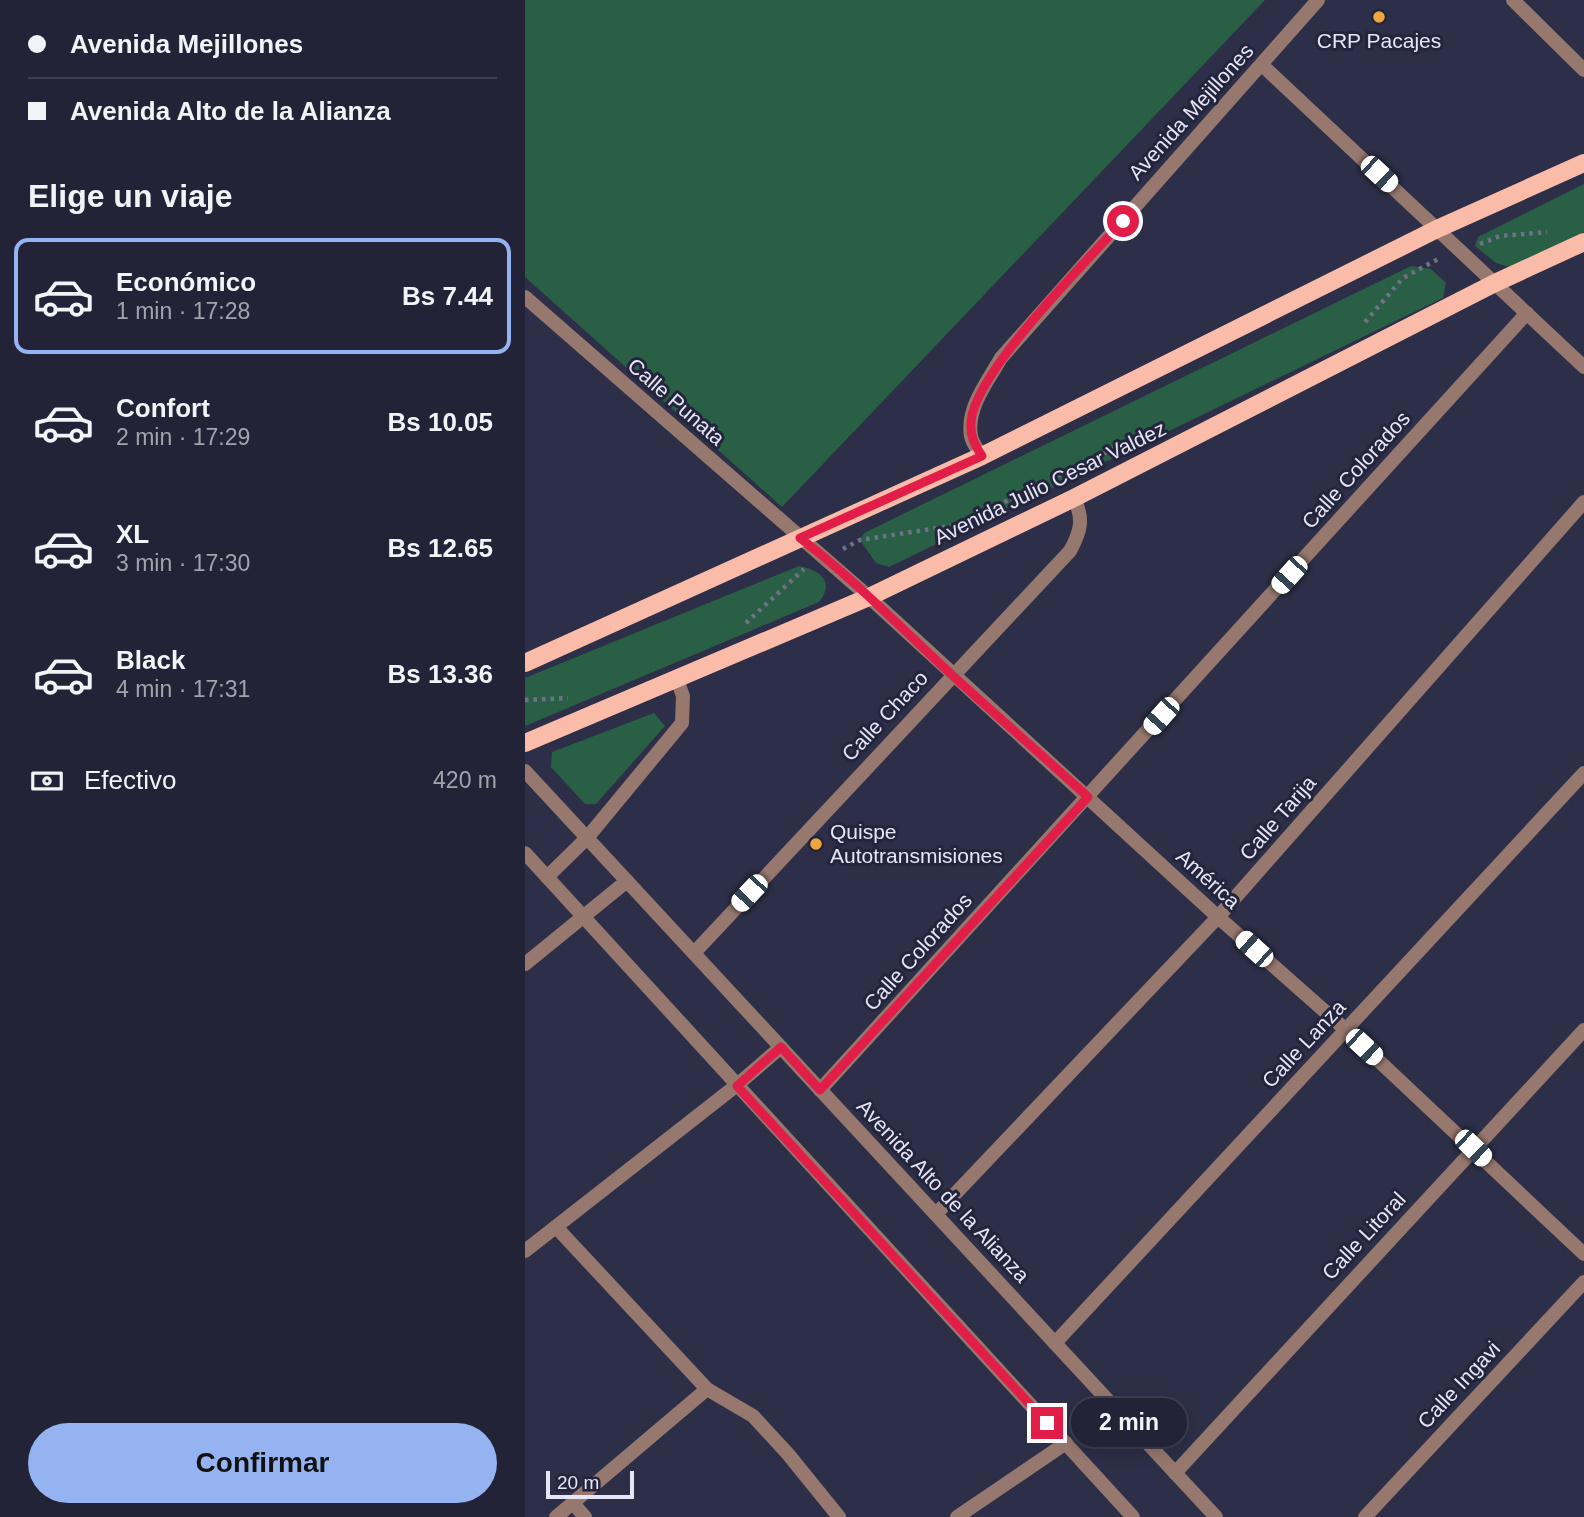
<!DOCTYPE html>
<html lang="es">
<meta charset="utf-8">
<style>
body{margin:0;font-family:Arial,sans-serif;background:#2a2b3e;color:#f1f3f6;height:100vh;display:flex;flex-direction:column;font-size:26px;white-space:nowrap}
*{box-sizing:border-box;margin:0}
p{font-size:23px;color:#a2a4ad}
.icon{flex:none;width:38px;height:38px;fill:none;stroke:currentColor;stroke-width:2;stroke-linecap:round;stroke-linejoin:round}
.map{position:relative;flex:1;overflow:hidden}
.drawer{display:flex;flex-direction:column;background:#222336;width:525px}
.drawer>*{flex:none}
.hud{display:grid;align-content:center;height:154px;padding:0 28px;background:#222336}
.scale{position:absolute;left:21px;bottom:18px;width:88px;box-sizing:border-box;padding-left:7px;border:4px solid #e4e6f6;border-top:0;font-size:19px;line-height:24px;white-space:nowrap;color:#e4e6f6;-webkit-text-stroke:5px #24253d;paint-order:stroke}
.end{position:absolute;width:32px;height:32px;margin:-16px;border:9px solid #e11d48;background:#fff;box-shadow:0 0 0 4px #fff}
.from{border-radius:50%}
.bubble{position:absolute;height:49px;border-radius:24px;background:#222336;box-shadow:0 4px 18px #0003,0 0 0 2px #3f4051;font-size:23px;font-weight:600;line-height:49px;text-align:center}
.car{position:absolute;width:21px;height:42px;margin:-21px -10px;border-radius:9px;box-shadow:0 0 5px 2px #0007;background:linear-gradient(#fff 24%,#345 0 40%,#fff 0 76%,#345 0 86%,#fff 0)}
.hud b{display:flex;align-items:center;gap:24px;height:66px;font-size:26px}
.hud b+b{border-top:2px solid #3f4051}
.hud i{width:18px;height:18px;background:#f1f3f6}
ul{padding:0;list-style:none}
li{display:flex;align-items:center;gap:21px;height:116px;margin:0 14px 10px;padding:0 14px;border:4px solid transparent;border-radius:14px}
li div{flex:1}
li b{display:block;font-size:26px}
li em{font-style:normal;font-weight:600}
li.current{border-color:#95b2f1}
li>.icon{width:63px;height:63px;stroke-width:1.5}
h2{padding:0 28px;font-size:32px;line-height:84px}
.pay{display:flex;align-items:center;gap:18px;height:77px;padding:0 28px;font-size:26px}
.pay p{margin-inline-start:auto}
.action{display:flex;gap:14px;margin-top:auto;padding:14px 28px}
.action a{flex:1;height:80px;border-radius:42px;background:#95b2f1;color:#111;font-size:28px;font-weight:600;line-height:80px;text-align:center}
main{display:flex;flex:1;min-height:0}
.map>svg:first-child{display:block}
</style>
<main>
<section class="drawer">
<div class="hud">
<b><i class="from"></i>Avenida Mejillones</b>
<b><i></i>Avenida Alto de la Alianza</b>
</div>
<h2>Elige un viaje</h2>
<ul>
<li class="current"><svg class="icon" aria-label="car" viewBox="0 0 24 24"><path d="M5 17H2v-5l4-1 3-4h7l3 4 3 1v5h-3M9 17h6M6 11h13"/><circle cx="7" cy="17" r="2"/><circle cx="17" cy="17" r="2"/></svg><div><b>Económico</b><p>1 min · 17:28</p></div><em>Bs 7.44</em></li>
<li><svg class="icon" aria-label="car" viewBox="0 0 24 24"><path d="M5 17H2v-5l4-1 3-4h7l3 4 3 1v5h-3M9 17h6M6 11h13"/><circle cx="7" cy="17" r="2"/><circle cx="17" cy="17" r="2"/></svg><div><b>Confort</b><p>2 min · 17:29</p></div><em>Bs 10.05</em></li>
<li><svg class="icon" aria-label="car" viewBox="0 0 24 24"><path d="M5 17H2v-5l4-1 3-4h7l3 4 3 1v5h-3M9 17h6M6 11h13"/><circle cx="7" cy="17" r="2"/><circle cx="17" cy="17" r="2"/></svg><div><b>XL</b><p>3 min · 17:30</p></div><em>Bs 12.65</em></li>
<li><svg class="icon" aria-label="car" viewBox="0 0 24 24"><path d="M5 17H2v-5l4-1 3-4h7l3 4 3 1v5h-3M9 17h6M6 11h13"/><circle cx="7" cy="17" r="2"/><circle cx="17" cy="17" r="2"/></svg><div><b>Black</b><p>4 min · 17:31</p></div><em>Bs 13.36</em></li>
</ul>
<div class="pay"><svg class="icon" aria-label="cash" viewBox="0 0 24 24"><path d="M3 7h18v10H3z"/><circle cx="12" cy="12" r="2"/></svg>Efectivo<p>420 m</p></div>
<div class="action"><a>Confirmar</a></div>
</section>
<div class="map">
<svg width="1059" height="1517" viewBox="0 0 1059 1517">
<rect width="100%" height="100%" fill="#2d2f48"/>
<path fill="#285f45" d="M0 0H740L257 507 0 277Z
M1059 184V232L987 268 971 263 950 246 953 237Z
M886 266 906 269 921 283 918 298 364 567 351 563 335 540 339 533Z
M274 566C294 570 311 581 294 602L0 726V678Z
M129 713 140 726 71 804H60L26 767 27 752Z"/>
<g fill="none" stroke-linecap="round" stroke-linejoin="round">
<path stroke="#6f7187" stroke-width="4.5" stroke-dasharray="3.5 5" stroke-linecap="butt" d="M955 244 975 236 1022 232
M840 322 878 278 915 258
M318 549 335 540 432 525 592 447
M221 623 279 569
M0 700 43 698"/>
<path stroke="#96786e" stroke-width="14" d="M988 0 1059 70
M737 65 1059 367
M0 297 344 597 693 917 821 1030 1059 1254
M457 456C453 450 447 443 446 436 441 408 463 381 476 358L793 0
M22 877 62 838 157 723 158 696 152 679
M169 953 545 551C556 531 559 519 549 498
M0 964 102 881
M295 1090 1002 313
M411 1214 693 917 1059 502
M31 1227 182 1389 228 1416 263 1454 314 1517
M0 1251 212 1085 256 1047
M530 1343 1059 773
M650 1473 1059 1030
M48 1503 60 1517
M31 1517 182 1389
M432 1517 541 1443
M840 1517 1059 1282"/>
<path stroke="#96786e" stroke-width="14" d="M0 771 691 1517
M0 853 608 1517"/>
<path stroke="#fabca9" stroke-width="18" d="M0 663 457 456 912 229 1059 163
M0 743 344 597 549 498 970 283 1059 242"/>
</g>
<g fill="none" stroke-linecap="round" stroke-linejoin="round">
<path stroke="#e11d48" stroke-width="9" d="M522 1423 212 1086 256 1047 295 1090 563 797C518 756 472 716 427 675 377 629 329 579 275 538L457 456C449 444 445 436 446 422 449 373 562 261 598 221"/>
</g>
<g fill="#f0a63e" stroke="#24253d" stroke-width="2.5">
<circle cx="854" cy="17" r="7"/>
<circle cx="291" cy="844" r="7"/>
</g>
<g text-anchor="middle" stroke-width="6" stroke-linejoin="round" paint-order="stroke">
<g font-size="21" fill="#e4e6f6" stroke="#24253d">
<text x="854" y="48">CRP Pacajes</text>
<text x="305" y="839" text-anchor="start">Quispe<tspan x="305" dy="24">Autotransmisiones</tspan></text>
</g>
<g font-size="21" fill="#e4e6f6" stroke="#24253d">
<text transform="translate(666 112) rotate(-48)" y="7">Avenida Mejillones</text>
<text transform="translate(151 402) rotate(41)" y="7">Calle Punata</text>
<text transform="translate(831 470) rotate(-48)" y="7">Calle Colorados</text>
<text transform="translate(525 483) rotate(-26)" y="7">Avenida Julio Cesar Valdez</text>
<text transform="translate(360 716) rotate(-47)" y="7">Calle Chaco</text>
<text transform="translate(753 818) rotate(-49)" y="7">Calle Tarija</text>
<text transform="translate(683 879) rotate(42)" y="7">América</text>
<text transform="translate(393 952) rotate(-48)" y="7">Calle Colorados</text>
<text transform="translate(779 1044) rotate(-47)" y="7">Calle Lanza</text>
<text transform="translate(418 1191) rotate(47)" y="7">Avenida Alto de la Alianza</text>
<text transform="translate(839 1236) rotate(-47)" y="7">Calle Litoral</text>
<text transform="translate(934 1385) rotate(-47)" y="7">Calle Ingavi</text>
</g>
</g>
</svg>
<div class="scale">20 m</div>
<i class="end from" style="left:598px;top:221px"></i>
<i class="end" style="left:522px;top:1423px"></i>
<div class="bubble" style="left:546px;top:1398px;width:116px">2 min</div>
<i class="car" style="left:854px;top:174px;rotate:133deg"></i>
<i class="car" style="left:764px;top:575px;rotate:222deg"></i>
<i class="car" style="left:636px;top:716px;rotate:222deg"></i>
<i class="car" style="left:224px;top:893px;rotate:223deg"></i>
<i class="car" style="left:729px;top:949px;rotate:312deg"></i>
<i class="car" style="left:839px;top:1047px;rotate:133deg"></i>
<i class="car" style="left:948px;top:1148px;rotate:134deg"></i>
</div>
</main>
